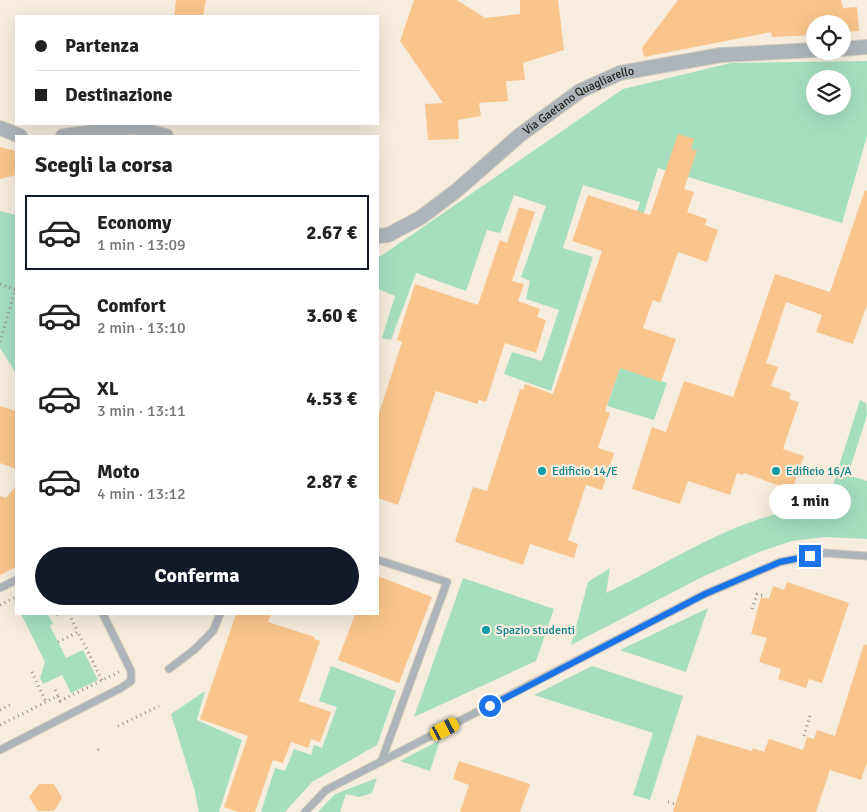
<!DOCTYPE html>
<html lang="it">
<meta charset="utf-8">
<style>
body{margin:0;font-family:Signika,sans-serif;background:#f6f6f6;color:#222;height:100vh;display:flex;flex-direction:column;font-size:19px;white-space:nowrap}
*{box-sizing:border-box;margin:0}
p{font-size:16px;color:#767676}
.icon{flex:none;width:28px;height:28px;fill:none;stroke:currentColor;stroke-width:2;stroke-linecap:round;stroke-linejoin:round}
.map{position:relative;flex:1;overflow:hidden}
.panel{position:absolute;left:15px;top:135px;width:364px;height:480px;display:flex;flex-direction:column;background:#fff;border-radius:0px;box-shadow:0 5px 20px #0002}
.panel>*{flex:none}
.guide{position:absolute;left:15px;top:15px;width:364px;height:110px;border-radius:0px;box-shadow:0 5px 20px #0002;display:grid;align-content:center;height:110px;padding:0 20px;background:#fff}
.controls{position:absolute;left:806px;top:15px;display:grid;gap:10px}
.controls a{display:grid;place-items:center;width:45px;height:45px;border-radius:50%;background:#fff;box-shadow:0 5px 20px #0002;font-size:25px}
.end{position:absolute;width:22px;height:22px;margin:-11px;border:6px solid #1a73e8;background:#fff;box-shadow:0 0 0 2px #fff}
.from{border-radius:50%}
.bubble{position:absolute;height:35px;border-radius:18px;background:#fff;box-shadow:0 5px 20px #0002;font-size:16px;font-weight:800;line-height:35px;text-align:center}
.car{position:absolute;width:15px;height:30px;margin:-15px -8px;border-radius:6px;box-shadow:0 0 4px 1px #0007;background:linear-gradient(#f5c518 24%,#345 0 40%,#f5c518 0 76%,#345 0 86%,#f5c518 0)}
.guide b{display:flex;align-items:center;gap:18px;height:48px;font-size:19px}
.guide b+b{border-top:1px solid #e0e0e0}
.guide i{width:12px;height:12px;background:#222}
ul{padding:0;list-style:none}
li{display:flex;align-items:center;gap:15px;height:75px;margin:0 10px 8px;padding:0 10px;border:2px solid transparent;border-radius:0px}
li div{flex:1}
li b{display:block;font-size:19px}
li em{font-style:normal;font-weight:800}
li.current{border-color:#111827}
li>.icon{width:45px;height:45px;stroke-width:1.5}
h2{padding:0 20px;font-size:22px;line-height:60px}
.cta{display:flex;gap:10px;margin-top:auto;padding:10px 20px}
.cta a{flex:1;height:58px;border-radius:30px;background:#111827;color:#fff;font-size:20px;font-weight:800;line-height:58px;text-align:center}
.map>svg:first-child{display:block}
</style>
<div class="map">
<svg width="867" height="812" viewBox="0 0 867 812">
<rect width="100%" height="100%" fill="#f6edde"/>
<path fill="#a6dec0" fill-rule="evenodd" d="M867 61V136L842 223 658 168 628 263 622 261 640 202 583 185 563 248 593 257 551 391 504 374 512 352 542 361 559 310 526 299 530 281 521 277 546 206 514 195 500 233 487 230 466 291 416 273 391 340 382 338 395 296 378 289V256H381L623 89 731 63ZM815 79H842V106H815Z
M0 211 16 215V373L0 348Z
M620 368 667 383 654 420 607 406Z
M860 400 866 403 867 415 848 475 867 481V539L825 537 792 541 759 552 704 576 571 645 588 582 610 568 606 593C675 561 747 508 826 507Z
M463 578 554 609 536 661 414 717Z
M708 608 686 672 620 650Z
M21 614H48L53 624 50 626 66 658 83 650 98 680 71 693 62 675 43 684 40 678 45 662Z
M331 666 396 691 377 745 312 782 285 812H261L275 768 285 771 294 749 311 755 314 745 322 748 337 707 319 701Z
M592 666 683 696 650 800 633 795 653 733 534 695Z
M205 691 197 720 242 740 219 812H199L194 788 171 714Z
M440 740 430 771 400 761Z
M377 778 372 793 359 797 346 794 340 812H318L335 794Z"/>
<path fill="#f9c58c" d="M176 0H206L203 16H174Z
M414 0H457L485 18 520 14V0H558L564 50 523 63 525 80 506 81 508 101 479 103 481 116 458 120 459 139 428 140 425 104 443 103 400 41Z
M678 0H841L843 8 857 7 859 31 842 32V24H815V35L772 37 771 32 644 57 642 48Z
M678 134 694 139 691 149 697 151 684 189 694 192 687 212 707 219 705 225 718 230 707 262 678 252 660 303 653 300 643 328 676 339 661 382 620 368 605 411 610 413 598 448 614 453 602 490 586 485 568 540 578 544 574 558 530 544 523 565 455 542 473 487 487 491 520 389 523 390 525 384 553 394 602 251 572 241 588 195 650 215Z
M0 147 16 151V175L0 179Z
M865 190 867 191V305L853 344 816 332 822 315 786 302 766 363 778 367 771 386 791 393 789 399 799 402 783 449 804 456 792 490 744 473 743 475 737 473 730 495 688 481 680 504 632 489 652 427 666 432 684 381 733 397 775 274 830 292Z
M519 207 535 212 512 281 524 284 518 301 540 309 537 317 546 320 536 353 505 343 486 402 479 400 477 404 436 391 398 505 378 498V416L402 342 397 340 415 284 478 305 500 240 507 243Z
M0 406 16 411V469L0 463Z
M16 486V567L0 575V496L6 498Z
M378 576 432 597 399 683 338 660 355 614H378Z
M787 582 849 603 822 683 809 679 806 688 778 679 781 669 759 662 767 638 751 634 761 597 769 599 773 586 784 590Z
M236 614H271L268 622 315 637 314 639 320 641 299 701 331 712 320 742 311 739 308 748 291 742 283 763 273 760 255 812H238L224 807 248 736 200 719Z
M864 644 867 645V763L861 780 830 770 816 812H673L697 735 752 751 753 748 764 752 769 739 803 750 807 737 814 739 817 730 835 736Z
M459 761 530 784 520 812H460L469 785 453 779Z
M39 784H54L62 798 54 811H38L29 797Z"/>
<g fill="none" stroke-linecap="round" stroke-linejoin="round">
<g stroke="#d3cbbe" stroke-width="9">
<path id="service" d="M378 560 447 582 381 762
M0 588 16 580
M169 669 194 650 213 631 220 614
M0 750 121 688 131 681V671L103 614
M305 812 326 790 705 594 780 562 825 553 867 556"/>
</g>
<g stroke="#d3cbbe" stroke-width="16">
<g id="minor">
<path d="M842 49 867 47"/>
<path d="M0 128 20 136"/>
<path d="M63 136 133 127 166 136"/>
<path id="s1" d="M378 236 388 235 420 218 456 191 520 135 580 91 620 73 721 55 815 50"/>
</g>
</g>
<path stroke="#989186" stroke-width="3" stroke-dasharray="1 4" stroke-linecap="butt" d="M0 284 16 290
M0 342 16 287
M0 605 16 597
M752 609 757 594 765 596
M53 614 54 616 59 614
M69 614 78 632
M58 642 78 632 102 680
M32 672 46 702
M55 690 58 696
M0 710 12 704
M0 725 58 696 60 701 119 672
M118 726 159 706
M804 736 811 712
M98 750 100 748
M668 802 675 804"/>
<use href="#service" stroke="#aeb5ba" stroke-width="7"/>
<use href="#minor" stroke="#aeb5ba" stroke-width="14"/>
</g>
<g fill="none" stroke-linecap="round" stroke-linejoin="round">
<path stroke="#1a73e8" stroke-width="6" d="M490 706 705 594 780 562 810 556"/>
</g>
<g fill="#0f9aa8" stroke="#f6edde" stroke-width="2">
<circle cx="542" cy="471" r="5"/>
<circle cx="776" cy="471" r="5"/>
<circle cx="486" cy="630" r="5"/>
</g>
<g text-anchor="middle" stroke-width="4.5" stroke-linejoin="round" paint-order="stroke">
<g font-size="12" fill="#1e1b15" stroke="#f6edde">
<text dy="4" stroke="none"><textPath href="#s1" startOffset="245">Via Gaetano Quagliarello</textPath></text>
</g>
<g font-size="12" fill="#0d838f" stroke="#f6edde" text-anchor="start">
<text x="552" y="475">Edificio 14/E</text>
<text x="786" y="475">Edificio 16/A</text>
<text x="496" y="634">Spazio studenti</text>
</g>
</g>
</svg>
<div class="controls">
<a><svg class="icon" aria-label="locate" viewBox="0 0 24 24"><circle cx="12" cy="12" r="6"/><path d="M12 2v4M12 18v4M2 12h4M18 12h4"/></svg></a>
<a><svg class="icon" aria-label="layers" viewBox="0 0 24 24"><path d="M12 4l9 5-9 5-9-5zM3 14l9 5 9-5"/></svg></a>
</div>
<i class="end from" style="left:490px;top:706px"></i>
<i class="end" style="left:810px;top:556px"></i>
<div class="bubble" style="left:769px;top:484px;width:82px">1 min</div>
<i class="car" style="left:445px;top:729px;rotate:63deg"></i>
<div class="guide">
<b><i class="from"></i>Partenza</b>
<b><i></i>Destinazione</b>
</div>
<section class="panel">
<h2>Scegli la corsa</h2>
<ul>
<li class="current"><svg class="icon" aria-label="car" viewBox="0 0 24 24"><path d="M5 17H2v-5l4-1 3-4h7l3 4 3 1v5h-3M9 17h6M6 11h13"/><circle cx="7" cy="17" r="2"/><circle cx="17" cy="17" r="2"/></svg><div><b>Economy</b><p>1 min · 13:09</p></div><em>2.67 €</em></li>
<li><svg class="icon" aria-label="car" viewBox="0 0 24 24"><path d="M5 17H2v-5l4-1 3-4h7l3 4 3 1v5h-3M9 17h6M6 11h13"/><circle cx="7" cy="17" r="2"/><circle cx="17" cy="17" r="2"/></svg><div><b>Comfort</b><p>2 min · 13:10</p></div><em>3.60 €</em></li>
<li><svg class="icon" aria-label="car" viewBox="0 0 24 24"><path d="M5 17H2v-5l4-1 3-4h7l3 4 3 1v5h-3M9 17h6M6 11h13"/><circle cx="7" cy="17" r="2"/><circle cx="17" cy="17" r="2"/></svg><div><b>XL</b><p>3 min · 13:11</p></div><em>4.53 €</em></li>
<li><svg class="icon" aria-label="car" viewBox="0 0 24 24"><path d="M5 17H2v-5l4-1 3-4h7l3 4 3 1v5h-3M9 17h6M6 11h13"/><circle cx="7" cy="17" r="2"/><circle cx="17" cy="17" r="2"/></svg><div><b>Moto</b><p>4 min · 13:12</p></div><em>2.87 €</em></li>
</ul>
<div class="cta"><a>Conferma</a></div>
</section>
</div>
